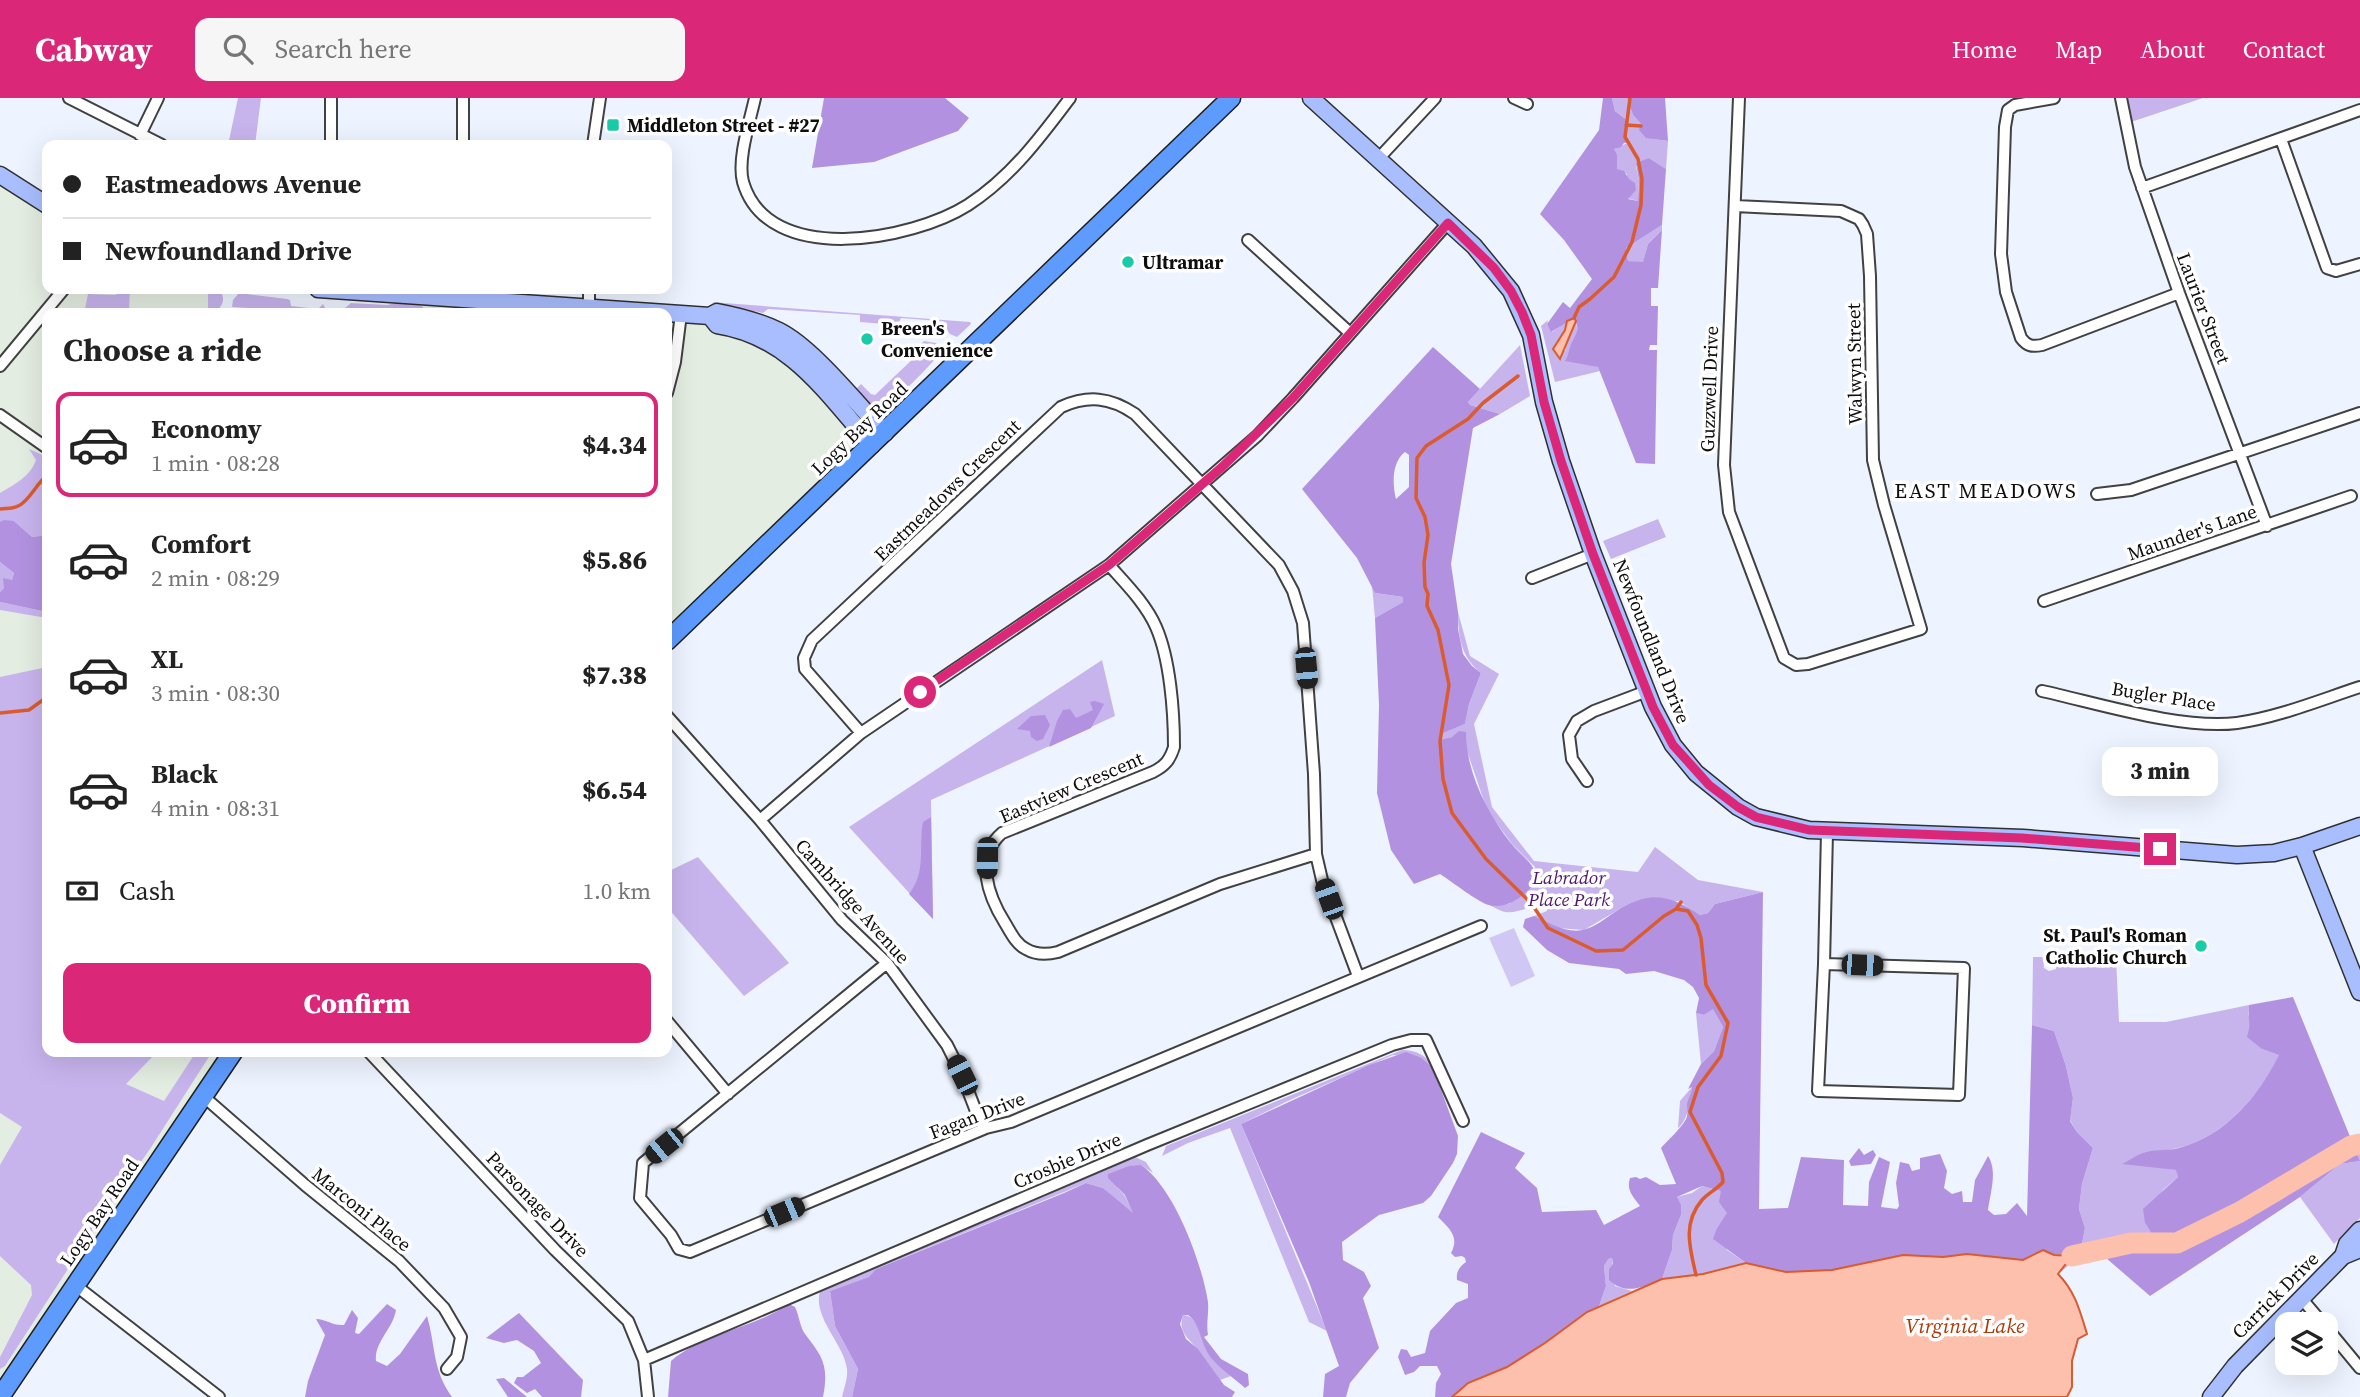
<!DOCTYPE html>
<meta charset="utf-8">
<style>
body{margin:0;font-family:"Source Serif 4",serif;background:#f6f6f6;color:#222;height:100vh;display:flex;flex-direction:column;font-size:26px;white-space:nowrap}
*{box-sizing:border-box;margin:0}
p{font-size:23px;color:#767676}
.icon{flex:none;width:38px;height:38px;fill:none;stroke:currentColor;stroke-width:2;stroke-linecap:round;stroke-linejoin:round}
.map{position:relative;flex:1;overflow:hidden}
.side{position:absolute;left:42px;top:210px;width:630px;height:749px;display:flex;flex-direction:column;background:#fff;border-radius:14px;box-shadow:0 7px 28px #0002}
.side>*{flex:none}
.top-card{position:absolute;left:42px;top:42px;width:630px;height:154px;border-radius:14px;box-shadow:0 7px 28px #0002;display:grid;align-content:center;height:154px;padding:0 21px;background:#fff}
.buttons{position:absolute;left:2275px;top:1214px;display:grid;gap:14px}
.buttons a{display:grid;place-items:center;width:63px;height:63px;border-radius:14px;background:#fff;box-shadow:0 7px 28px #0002;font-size:35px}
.end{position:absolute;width:32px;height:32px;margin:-16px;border:9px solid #db2777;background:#fff;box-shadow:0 0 0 4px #fff}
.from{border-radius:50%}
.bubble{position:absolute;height:49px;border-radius:14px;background:#fff;box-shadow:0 7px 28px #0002;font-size:23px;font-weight:800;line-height:49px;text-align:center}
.car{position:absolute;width:21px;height:42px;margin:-21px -10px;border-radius:9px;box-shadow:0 0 5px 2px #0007;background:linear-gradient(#222 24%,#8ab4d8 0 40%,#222 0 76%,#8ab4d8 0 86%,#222 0)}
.top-card b{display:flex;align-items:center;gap:24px;height:66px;font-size:26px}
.top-card b+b{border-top:2px solid #e0e0e0}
.top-card i{width:18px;height:18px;background:#222}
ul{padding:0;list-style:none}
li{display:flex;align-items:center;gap:21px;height:105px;margin:0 14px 10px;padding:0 7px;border:4px solid transparent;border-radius:14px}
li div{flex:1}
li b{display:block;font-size:26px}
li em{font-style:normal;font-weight:800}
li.on{border-color:#db2777}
li>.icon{width:63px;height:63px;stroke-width:1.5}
h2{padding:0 21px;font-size:32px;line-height:84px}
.pay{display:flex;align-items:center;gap:18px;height:77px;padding:0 21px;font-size:26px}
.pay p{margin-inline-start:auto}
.button{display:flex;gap:14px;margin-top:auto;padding:14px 21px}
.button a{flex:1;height:80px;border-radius:14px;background:#db2777;color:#fff;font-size:28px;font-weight:800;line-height:80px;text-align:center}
header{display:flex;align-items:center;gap:42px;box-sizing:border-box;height:98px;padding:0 35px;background:#db2777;color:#fff}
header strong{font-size:33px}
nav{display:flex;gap:38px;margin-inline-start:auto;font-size:24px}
.search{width:490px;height:63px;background:#f6f6f6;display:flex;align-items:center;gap:18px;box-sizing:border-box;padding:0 24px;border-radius:14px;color:#767676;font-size:26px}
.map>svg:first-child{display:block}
</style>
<header>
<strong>Cabway</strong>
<div class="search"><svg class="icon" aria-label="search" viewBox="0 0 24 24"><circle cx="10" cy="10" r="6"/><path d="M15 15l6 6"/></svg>Search here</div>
<nav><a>Home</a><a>Map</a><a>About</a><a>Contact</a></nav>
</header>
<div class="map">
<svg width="2360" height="1299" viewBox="0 0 2360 1299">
<rect width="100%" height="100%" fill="#eef4ff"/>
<path fill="#e4ede1" d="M0 77 47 113V191H118L116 197 88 196 84 215H47V954H233L0 1299Z
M130 191H209L208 215H129Z
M401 204 518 213V206L589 210 681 216 710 218 743 226 781 242 801 259 879 340 667 543V215H400Z"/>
<path fill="#c8b4ed" d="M238 0H261L255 47H228Z
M1612 0H1627L1633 17 1641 26V30L1654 41 1668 43 1666 71 1649 60 1636 68 1639 82 1638 103 1627 100V76L1617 71 1614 51 1630 44 1627 39 1628 23 1615 13Z
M2121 0H2203L2125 26Z
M1662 127V132L1648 146 1643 165 1628 163 1626 150Z
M118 191H130L129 215H84L88 196 116 197Z
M210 193 221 194C226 203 221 208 216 215H208V196Z
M239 195 287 201 290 202 291 208 318 211 323 206 328 215H284V212L232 209 233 202Z
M401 204 422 208 426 215 345 210 351 205 387 207Z
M711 204 970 224 971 226 957 239 950 236 939 223 901 220 898 227 860 224V217L768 211 763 215Z
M1548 222 1547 226 1552 234 1567 223 1565 232 1553 251 1565 253 1570 234 1576 223 1578 237 1572 245 1569 257 1598 269 1600 273 1555 284 1541 228Z
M924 243 936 245 942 254C929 267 895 308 877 308 867 307 861 299 855 292L861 286 871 296 875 297 918 256 919 248Z
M1520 247 1530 298 1500 316 1470 307 1468 304Z
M29 351 47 359V437L32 439 14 423 0 424V395C15 386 30 379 36 362Z
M1658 421 1666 439 1611 461 1603 443Z
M0 464 14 475 12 482 0 494Z
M1372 488 1375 495 1403 499V504L1375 520Z
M0 504 47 514V520L0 512Z
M1458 514 1470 558 1499 576 1474 626 1492 709 1534 763 1638 774 1655 749 1698 782 1763 794 1715 806 1708 815 1700 817 1678 803 1618 812 1584 832 1557 830 1534 818 1547 813 1546 807C1533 806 1519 816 1505 814 1500 813 1494 809 1489 807L1509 806 1535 769 1512 746 1487 712 1466 650V634L1440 643 1442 635 1465 626 1469 606 1481 575C1461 559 1458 539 1458 514Z
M1102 562 1115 618 931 702 933 821 849 729Z
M47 569V954H157L126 986 164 1003 196 954H212L150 1051 101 1120 5 1268 0 1271V1259L32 1197 31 1187 0 1158V1067L22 1029 0 1015V579Z
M698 759 789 865 744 898 667 809V774Z
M2033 859H2043L2044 870 2049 873 2056 871 2058 859 2116 860 2119 924H2166L2249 907 2248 916 2262 951 2280 957C2258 998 2226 1038 2178 1050 2167 1053 2156 1053 2145 1054L2141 1067 2177 1072 2178 1079 2163 1092 2145 1125 2156 1143 2131 1145 2106 1151V1160L2068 1168 2058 1176 2072 1158 2080 1156 2085 1130 2079 1111 2082 1086 2093 1050 2077 1034 2070 1022 2073 1000 2066 968 2054 933 2032 927Z
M1713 910 1723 929 1714 953 1701 966 1696 915 1704 917Z
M1402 952C1416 952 1427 957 1433 970L1422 960 1393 957 1290 1002 1241 1026 1327 1233 1309 1224 1230 1030 1188 1045 1162 1058 1166 1048Z
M1692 989C1692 1001 1687 1024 1678 1030L1680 1003Z
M2360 1037V1120L2334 1146 2300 1099 2340 1066 2360 1063 2351 1041Z
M1135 1059 1146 1064 1153 1075 1141 1067 1117 1089 1125 1098 1134 1116 1117 1104 1103 1090 1086 1085 876 1171 870 1179 830 1193 835 1228 858 1271 852 1299H842C844 1290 848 1280 847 1271 844 1245 810 1218 821 1190Z
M1702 1088 1721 1093 1728 1115 1717 1130 1727 1152 1746 1165 1703 1176 1662 1181 1672 1152 1673 1137 1681 1117 1677 1099 1692 1095Z
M1612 1160 1615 1188 1632 1193 1599 1208 1606 1188 1604 1168 1607 1161Z
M1183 1217C1201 1218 1200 1245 1210 1258 1215 1266 1224 1272 1231 1278L1220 1282C1213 1273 1207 1264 1200 1255 1191 1241 1177 1236 1183 1217Z"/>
<path fill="#b292e0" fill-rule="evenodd" d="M824 0H945L969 20 958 33 874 64 812 70Z
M1603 0H1612L1615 13 1628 23 1627 39 1630 44 1624 45 1621 49 1614 51 1617 57V71L1624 73 1629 81 1635 85 1636 92 1628 101 1638 103 1639 82 1636 65 1649 60 1666 71 1662 127 1626 150 1628 163 1643 164 1648 146 1662 132 1658 190H1651V208H1658L1657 247H1650L1649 252H1657L1655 366 1636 365 1598 269 1565 263C1569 257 1569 250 1572 244 1577 234 1580 231 1574 220L1551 234 1547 226 1563 204 1570 210 1592 181 1564 142 1540 116 1599 32Z
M1627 0H1665L1668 43 1646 40 1639 32 1641 26 1633 17Z
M1433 249 1480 291 1468 304 1470 307 1500 316 1473 330 1451 466 1458 514V531L1463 556 1472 568 1481 575 1469 606 1465 626 1443 635 1440 642 1452 639 1459 633 1466 634C1466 673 1486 713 1510 744 1521 758 1534 764 1538 782 1527 795 1509 812 1489 807 1479 805 1451 783 1440 776L1414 786 1391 752 1377 695 1379 607 1375 520 1403 504V499L1375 495 1357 460 1302 391ZM1405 354 1409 357V389L1396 401C1392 385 1392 364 1405 354Z
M4 422 14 423 32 439 47 437V514L0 504V494L4 490 3 480 12 482 14 475 0 464V424Z
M1095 603 1104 606 1091 630 1049 649 1057 623 1063 612 1070 611 1076 620 1093 612 1090 604Z
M1045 617 1050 627 1043 641 1037 643 1031 639 1030 633 1017 631 1031 618Z
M931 719 933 821 909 796C927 773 918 750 923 724Z
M1763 794 1759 1111 1788 1110 1801 1059 1844 1062 1843 1107 1868 1108 1869 1084 1879 1059 1890 1064 1881 1109 1897 1111 1899 1108 1896 1085 1900 1064 1909 1066 1912 1073 1920 1071V1060L1940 1056 1947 1073 1944 1090 1952 1096 1962 1093 1963 1104H1972L1975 1082 1988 1058C1998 1073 1990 1096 1988 1112L1994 1117 2006 1116 2017 1105 2027 1118 2032 927 2054 933 2066 968 2073 1000 2070 1023 2077 1034 2093 1050 2082 1086 2079 1111 2085 1130 2080 1156 2054 1157 2043 1152 2023 1162 1967 1156 1943 1159 1903 1157 1832 1172 1786 1174 1746 1165 1713 1141 1717 1130 1727 1115 1719 1104 1721 1093 1702 1088 1677 1099 1681 1107V1117L1673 1137 1672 1152 1662 1181C1643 1189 1626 1198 1609 1182V1171L1613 1166 1612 1160 1608 1161 1604 1168 1606 1188 1599 1208 1587 1214 1545 1245 1507 1269 1468 1285 1452 1299H1435L1436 1285 1441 1276 1437 1268H1420L1414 1274 1405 1277 1398 1259 1401 1251 1407 1252 1411 1259 1425 1255 1430 1233 1456 1205 1468 1200V1186L1457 1182C1456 1174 1459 1169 1466 1164L1465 1160 1462 1158 1455 1159 1451 1155C1460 1139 1449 1130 1438 1119L1481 1034 1525 1055 1515 1070 1537 1090 1542 1114 1596 1112 1604 1127 1640 1108C1633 1098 1626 1092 1630 1080L1636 1079 1640 1081 1646 1079 1660 1087 1676 1086 1661 1050C1667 1043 1686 1026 1687 1018 1688 1014 1687 1010 1687 1006 1688 1000 1692 996 1692 989L1688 991 1701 966 1714 953 1723 929 1713 911 1704 917 1696 915 1699 900 1693 889 1684 882 1654 873 1626 876 1619 871 1569 865 1547 852 1523 829 1525 821 1534 818C1549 825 1569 837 1586 831 1596 828 1606 820 1615 814 1648 793 1667 795 1700 817L1708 815 1715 806Z
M2293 899 2360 1063 2340 1066 2300 1099 2150 1198 2106 1160V1150L2156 1143 2145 1125 2143 1111 2178 1079 2176 1072 2122 1066C2130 1062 2138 1056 2146 1054 2157 1051 2168 1053 2179 1050 2226 1037 2258 999 2279 957L2262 951 2247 939C2252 923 2247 922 2249 907Z
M1406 954 1422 960 1433 970 1458 1038 1457 1056 1453 1065 1431 1098 1423 1105 1379 1117 1342 1144 1343 1162 1364 1174 1371 1188 1363 1200 1379 1250 1350 1285 1346 1299H1323L1325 1276 1339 1268 1309 1184 1241 1026 1369 967Z
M1859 1050 1864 1057 1873 1052 1876 1057 1871 1066 1851 1068 1849 1063Z
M1141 1067C1174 1089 1202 1165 1208 1204 1209 1215 1206 1226 1208 1237L1204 1239 1221 1261 1248 1276 1249 1287 1245 1290C1234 1280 1220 1271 1211 1260 1200 1246 1201 1226 1188 1217H1183L1180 1226 1186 1241 1198 1251 1224 1287 1235 1294 1232 1299H852L858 1271 835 1228 830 1193 869 1179 876 1171 1064 1095 1086 1085 1103 1090 1133 1115 1125 1097 1108 1080V1076L1129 1068Z
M387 1206 396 1212C393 1231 374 1244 376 1263L387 1268 400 1256 427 1218C436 1249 432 1271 452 1299H305L308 1283 325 1237 316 1221C326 1221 333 1228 344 1227L352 1212 358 1220 355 1235 359 1236Z
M789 1206 795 1209C799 1217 800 1229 805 1236 823 1259 829 1268 823 1299H668L671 1263C705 1234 752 1231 789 1206Z
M519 1215 583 1282 581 1299H542L535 1291 527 1295 514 1285 517 1279H523L541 1265 534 1253 517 1242 504 1245 486 1240Z
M504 1280 527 1299H508L496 1281Z"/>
<path fill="#d0c7f4" d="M1514 830 1535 878 1511 889 1489 840Z"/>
<path fill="#fcc0ad" stroke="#d95b2e" stroke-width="2" d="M1574 220 1576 223 1560 261 1553 251 1565 232 1567 223Z
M2043 1152 2054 1157 2072 1158 2058 1176C2075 1193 2080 1213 2087 1236L2078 1241 2072 1263V1289L2067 1299H1452L1468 1285 1507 1269 1545 1245 1587 1214 1662 1181 1703 1176 1746 1165 1786 1174 1832 1172 1903 1157 1943 1159 1967 1156 2023 1162Z"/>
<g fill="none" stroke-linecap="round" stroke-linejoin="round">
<path stroke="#d95b2e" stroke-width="3.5" d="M1626 27 1641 28
M1574 220 1579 209 1590 201 1614 179 1632 144 1641 107 1642 81 1638 61 1625 39 1630 0
M1518 278 1483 305 1468 321 1426 348 1417 360 1416 400 1425 419 1428 437 1424 465 1425 489 1428 496 1427 508 1438 532 1449 587 1440 643 1443 681 1452 715 1486 761 1531 805 1548 830 1596 853 1623 852 1664 818 1676 811 1688 813 1697 827 1701 840 1706 887 1728 925 1721 958 1698 989 1690 1014 1722 1075 1723 1084C1716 1092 1708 1095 1702 1102 1682 1125 1690 1151 1696 1177
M0 411C5 410 13 411 18 408 30 403 36 385 47 378
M0 615 29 612 47 599
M1676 811 1681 804"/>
<path stroke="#fcc0ad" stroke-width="21" d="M2072 1158 2131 1145H2177L2240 1114 2351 1048 2360 1046"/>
<g stroke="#414141" stroke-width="14">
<path id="street" d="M69 0 162 47
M755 0C750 23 737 61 743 84 768 170 913 142 968 107 1011 79 1040 40 1070 0
M1514 0 1527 6
M2054 0 2015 7 2008 12 2005 29 2001 156 2006 194 2021 240C2027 248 2032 249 2042 247L2179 195
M2121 0 2135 69 2179 195 2267 428
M140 37 158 0
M2281 41 2327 170 2336 173 2360 166
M331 47V0
M463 47V0
M593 47 600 0
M1379 60 1435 0
M2142 90 2360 12
M1735 108 1841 113 1859 121 1863 127 1867 136 1870 178 1873 362 1884 407 1921 531 1808 566 1796 567 1784 560 1729 414 1724 367 1739 0
M1248 142 1350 235
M589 210V191
M0 268 64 191
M667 295 675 264 681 216
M0 317 47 350
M2097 396 2131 392 2360 315
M1109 467C1126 486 1146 506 1156 529 1170 561 1174 613 1174 649 1170 662 1165 668 1153 674L1002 735C974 759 988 798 1005 825 1011 835 1016 846 1026 851 1036 857 1046 857 1058 854L1220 786 1316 756
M1532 480 1593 456
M2044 503 2351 398
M2042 593C2097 605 2182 632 2237 625 2279 619 2320 602 2360 589
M667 618 760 722 842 822 887 865 947 947 962 977 979 1021 986 1030
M861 635 805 571 804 560 812 542 1061 309C1088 297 1110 299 1135 316L1279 467 1293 493 1303 525 1314 676 1316 756 1322 782 1358 878
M1587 683 1572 661 1569 637 1577 623 1594 613 1647 593
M760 722 861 635 1109 467 1257 338 1293 300 1448 125
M887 865 643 1065 640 1100 671 1137 679 1151 690 1154 986 1030 1011 1024 1481 828
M1824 866 1964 870 1959 997 1818 993 1824 866 1827 734
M667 923 728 996
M369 954 555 1152 628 1223 644 1262 648 1299
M203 998 305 1087 399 1163 444 1210 461 1239 457 1259 447 1271
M75 1187 219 1299
M2302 1201 2324 1227
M2326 1229 2360 1270
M644 1262 1147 1047 1392 947 1411 942H1426L1463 1023"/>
</g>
<g stroke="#303030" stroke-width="19">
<path id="secondary" d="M1311 0 1474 148 1511 193 1531 237 1544 304 1561 363 1593 456 1653 609 1673 647 1696 675 1738 709 1756 719 1809 732 2023 740 2237 757 2274 755 2302 748 2360 728
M0 77 47 107
M318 191 710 218 717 214C738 218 759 223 779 233 813 250 857 306 885 335
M710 218 717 227C790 238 826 295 872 347
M2302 748 2360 894
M2343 1158 2360 1151
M2211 1299 2235 1268 2343 1158 2347 1146 2360 1132"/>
</g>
<g stroke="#1f1f1f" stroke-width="21">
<path id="primary" d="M667 543 1231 0
M0 1299 233 954"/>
</g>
<use href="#street" stroke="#fff" stroke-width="10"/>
<use href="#secondary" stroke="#a9beff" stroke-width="16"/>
<use href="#primary" stroke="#5e9bff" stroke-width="18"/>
</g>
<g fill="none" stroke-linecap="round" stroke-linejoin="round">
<path stroke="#db2777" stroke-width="9" d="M920 594 1109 467 1222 369 1293 300 1448 125 1494 170 1511 193 1522 214 1531 237 1544 304 1561 363 1593 456 1653 609 1673 647 1709 687 1738 709 1756 719 1810 732 2022 740 2160 751"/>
</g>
<g fill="#19cbaa" stroke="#fff" stroke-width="2.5">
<rect x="606" y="20" width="14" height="14" rx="3.5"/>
<circle cx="1128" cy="164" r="7"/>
<circle cx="867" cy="241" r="7"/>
<circle cx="2201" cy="848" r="7"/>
</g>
<g text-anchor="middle" stroke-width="7" stroke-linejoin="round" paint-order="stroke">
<g font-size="19" font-weight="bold" fill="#0e0e0e" stroke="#fff" text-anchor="start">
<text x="627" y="34">Middleton Street - #27</text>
<text x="1142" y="171">Ultramar</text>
<text x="881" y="237">Breen's<tspan x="881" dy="22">Convenience</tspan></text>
<text x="2187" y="844" text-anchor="end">St. Paul's Roman<tspan x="2187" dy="22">Catholic Church</tspan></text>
</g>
<g font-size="19" fill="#0e0e0e" stroke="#fff">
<text transform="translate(2204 210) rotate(69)" y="7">Laurier Street</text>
<text transform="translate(1854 266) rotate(-91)" y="7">Walwyn Street</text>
<text transform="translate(1709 291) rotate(-88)" y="7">Guzzwell Drive</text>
<text transform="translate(859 330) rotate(-44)" y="7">Logy Bay Road</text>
<text transform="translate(947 392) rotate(-44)" y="7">Eastmeadows Crescent</text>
<text transform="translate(2192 434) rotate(-19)" y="7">Maunder's Lane</text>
<text transform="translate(1652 543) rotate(68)" y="7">Newfoundland Drive</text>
<text transform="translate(2164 598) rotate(9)" y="7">Bugler Place</text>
<text transform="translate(1071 689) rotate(-23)" y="7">Eastview Crescent</text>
<text transform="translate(853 803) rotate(48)" y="7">Cambridge Avenue</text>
<text transform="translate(977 1017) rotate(-21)" y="7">Fagan Drive</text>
<text transform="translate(1067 1062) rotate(-23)" y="7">Crosbie Drive</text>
<text transform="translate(538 1106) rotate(46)" y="7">Parsonage Drive</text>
<text transform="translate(362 1111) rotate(39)" y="7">Marconi Place</text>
<text transform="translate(99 1114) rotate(-56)" y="7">Logy Bay Road</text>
<text transform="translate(2275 1197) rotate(-45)" y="7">Carrick Drive</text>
</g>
<g font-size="19" font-style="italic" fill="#4f186b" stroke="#fff">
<text x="1569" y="786">Labrador<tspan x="1569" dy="22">Place Park</tspan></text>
</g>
<g font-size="21" letter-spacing="2" fill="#0e0e0e" stroke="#fff">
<text x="1986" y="400">EAST MEADOWS</text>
</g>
<g font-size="21" font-style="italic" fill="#ab3b0b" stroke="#fff">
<text x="1965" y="1235">Virginia Lake</text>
</g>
</g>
</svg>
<div class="buttons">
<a><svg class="icon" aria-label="layers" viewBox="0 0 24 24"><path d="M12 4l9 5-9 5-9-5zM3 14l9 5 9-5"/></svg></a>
</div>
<i class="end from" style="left:920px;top:594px"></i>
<i class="end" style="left:2160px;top:751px"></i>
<div class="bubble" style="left:2102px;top:649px;width:116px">3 min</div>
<i class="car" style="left:1306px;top:570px;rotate:175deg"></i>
<i class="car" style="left:987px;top:760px;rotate:181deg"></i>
<i class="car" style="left:1329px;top:801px;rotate:340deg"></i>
<i class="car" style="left:1862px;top:867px;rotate:92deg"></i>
<i class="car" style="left:962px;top:977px;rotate:334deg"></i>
<i class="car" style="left:664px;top:1048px;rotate:231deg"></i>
<i class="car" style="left:784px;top:1114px;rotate:67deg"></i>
<div class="top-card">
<b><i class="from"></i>Eastmeadows Avenue</b>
<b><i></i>Newfoundland Drive</b>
</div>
<section class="side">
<h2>Choose a ride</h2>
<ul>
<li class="on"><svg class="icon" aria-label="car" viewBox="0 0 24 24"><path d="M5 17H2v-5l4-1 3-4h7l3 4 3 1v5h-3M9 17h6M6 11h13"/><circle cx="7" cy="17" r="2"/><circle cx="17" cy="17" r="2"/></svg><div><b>Economy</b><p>1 min · 08:28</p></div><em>$4.34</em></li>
<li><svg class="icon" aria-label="car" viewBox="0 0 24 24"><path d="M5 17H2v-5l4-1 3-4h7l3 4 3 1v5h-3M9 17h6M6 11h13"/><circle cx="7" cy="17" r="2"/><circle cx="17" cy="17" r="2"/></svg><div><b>Comfort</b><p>2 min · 08:29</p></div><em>$5.86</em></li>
<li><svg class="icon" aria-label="car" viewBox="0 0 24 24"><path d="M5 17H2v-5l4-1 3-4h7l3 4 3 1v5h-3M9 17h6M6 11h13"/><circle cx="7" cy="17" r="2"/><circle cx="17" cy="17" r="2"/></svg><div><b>XL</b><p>3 min · 08:30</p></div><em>$7.38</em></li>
<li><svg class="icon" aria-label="car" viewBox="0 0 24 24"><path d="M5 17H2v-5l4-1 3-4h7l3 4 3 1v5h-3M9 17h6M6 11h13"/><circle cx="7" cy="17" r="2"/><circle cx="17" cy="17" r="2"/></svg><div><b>Black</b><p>4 min · 08:31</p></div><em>$6.54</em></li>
</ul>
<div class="pay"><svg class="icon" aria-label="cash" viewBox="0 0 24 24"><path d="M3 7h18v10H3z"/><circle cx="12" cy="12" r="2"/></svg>Cash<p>1.0 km</p></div>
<div class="button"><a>Confirm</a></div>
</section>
</div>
